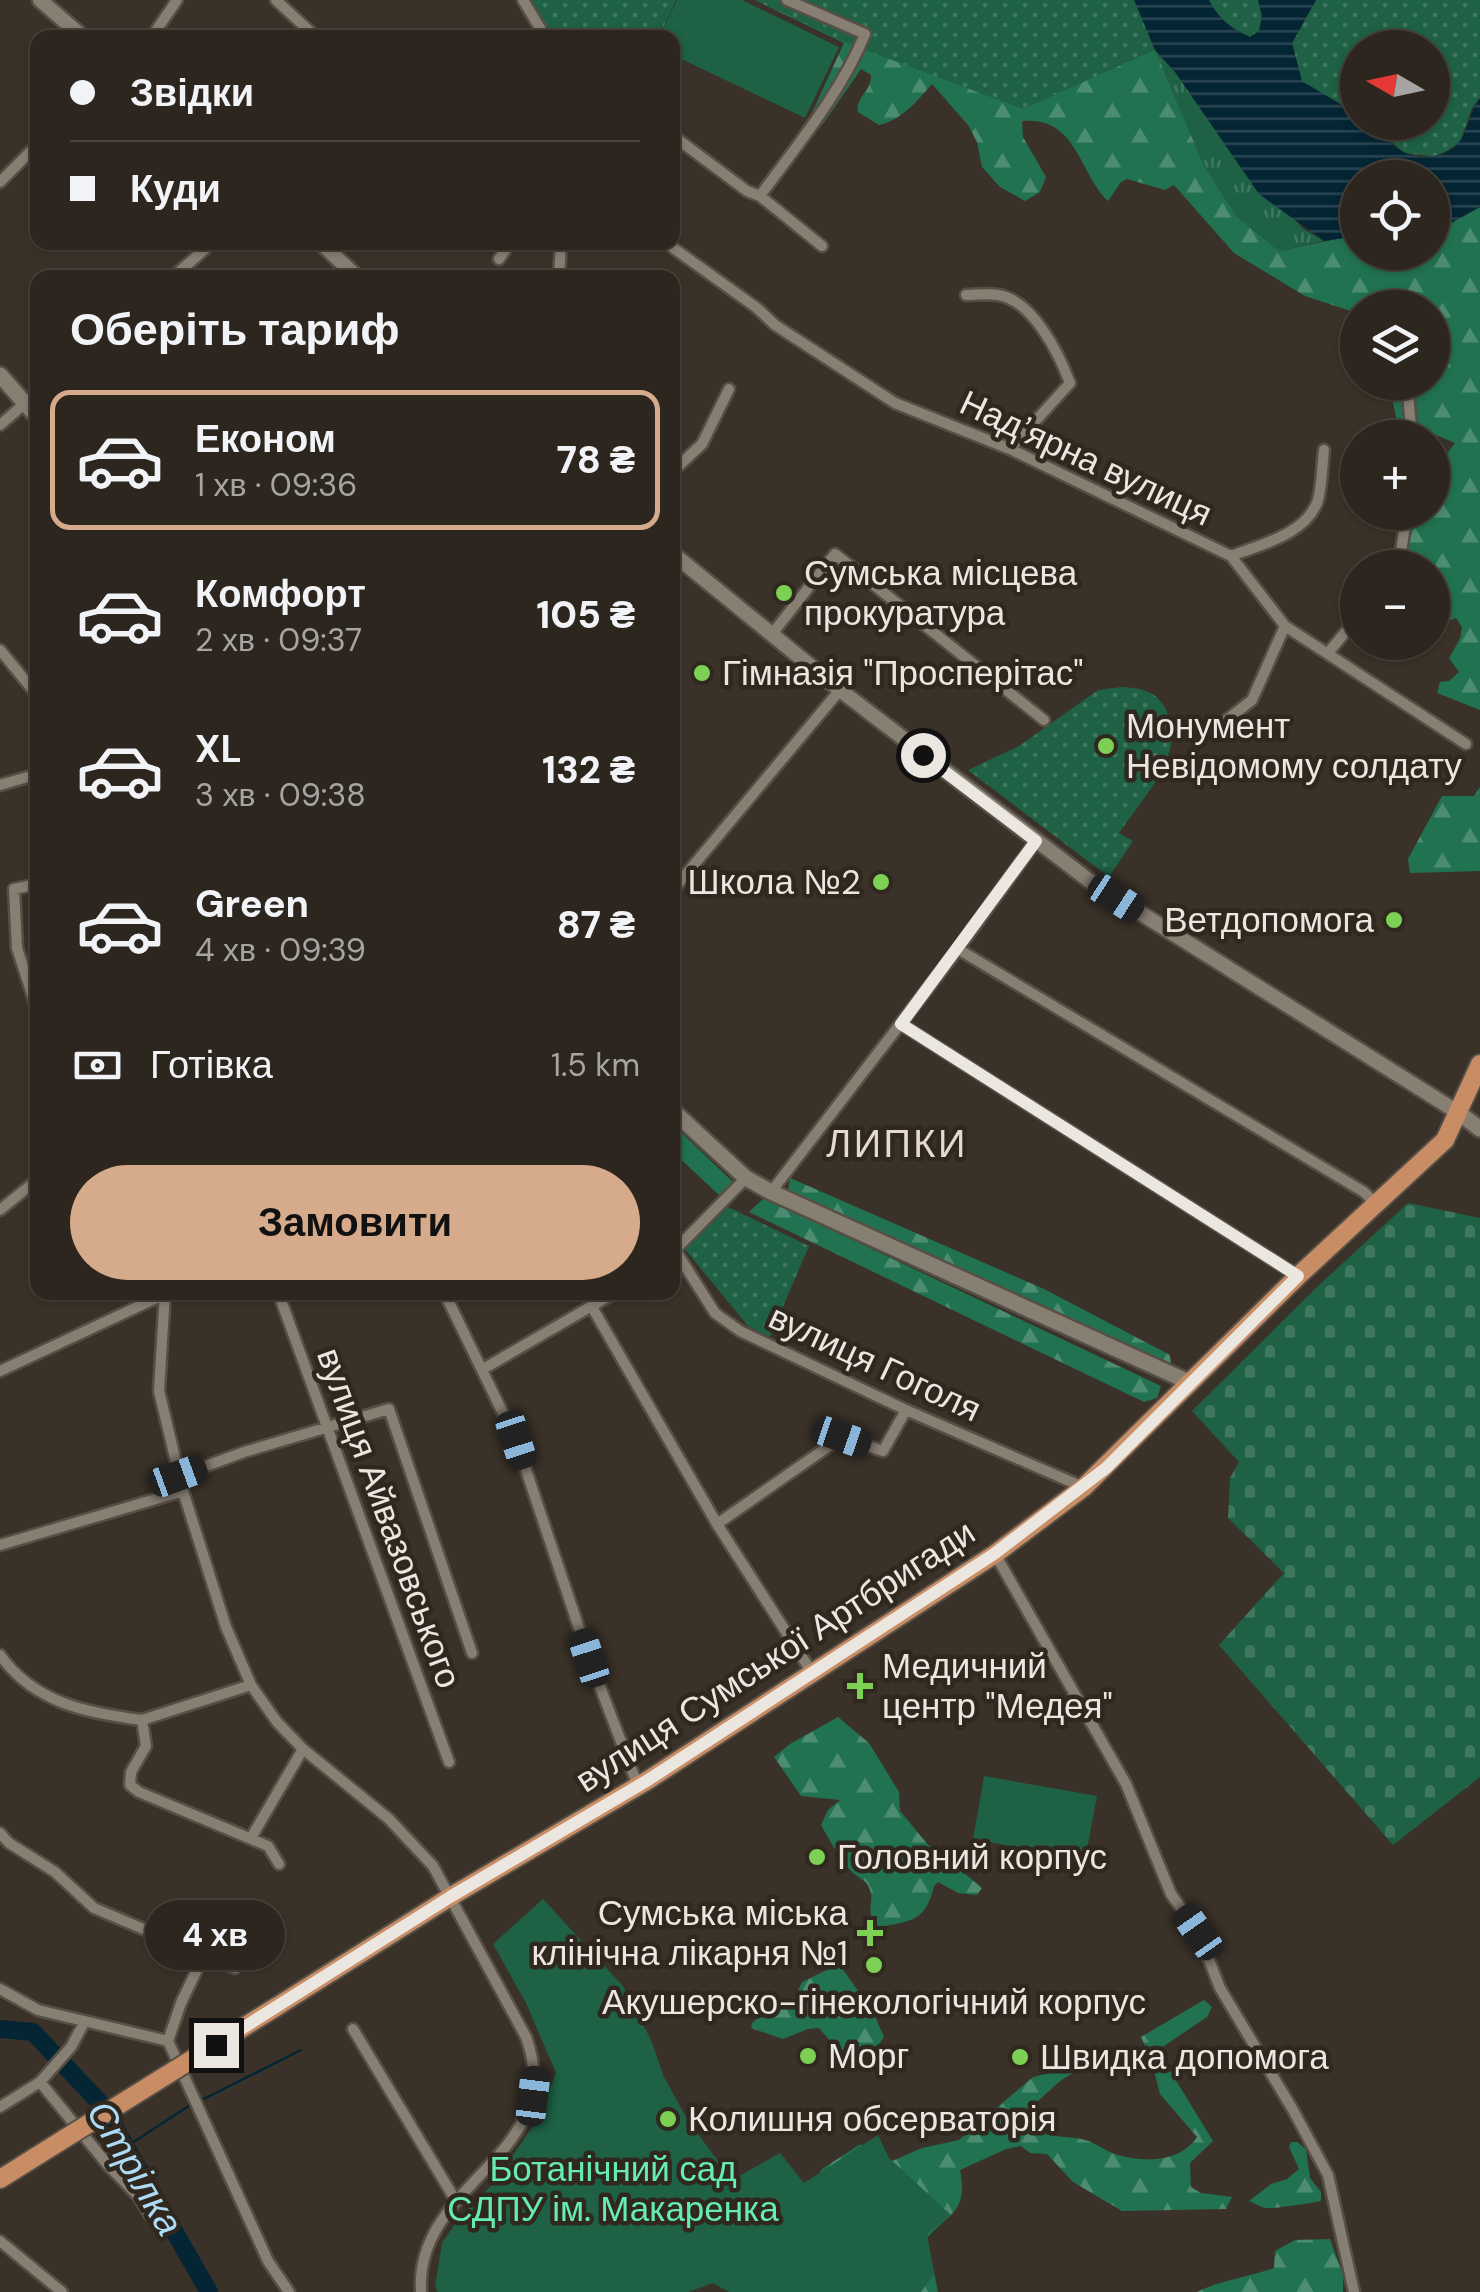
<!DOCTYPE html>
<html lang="uk">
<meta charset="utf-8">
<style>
body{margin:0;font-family:"DM Sans",sans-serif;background:#38322b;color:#f1f3f6;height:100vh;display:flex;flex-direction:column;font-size:38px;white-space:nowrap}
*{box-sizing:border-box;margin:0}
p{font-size:32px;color:#a6a5a4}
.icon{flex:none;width:55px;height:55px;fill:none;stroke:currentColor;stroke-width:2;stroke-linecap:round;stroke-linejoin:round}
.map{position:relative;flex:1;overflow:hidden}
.drawer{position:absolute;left:30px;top:270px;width:650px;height:1030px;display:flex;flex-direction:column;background:#2c261e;border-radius:20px;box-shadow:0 2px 8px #0004,0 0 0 2px #48433c}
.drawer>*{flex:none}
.guide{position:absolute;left:30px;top:30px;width:650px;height:220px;border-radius:20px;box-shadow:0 2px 8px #0004,0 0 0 2px #48433c;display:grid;align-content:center;height:220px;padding:0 40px;background:#2c261e}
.needle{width:65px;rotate:279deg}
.tools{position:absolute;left:1340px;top:30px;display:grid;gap:20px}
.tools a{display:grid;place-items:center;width:110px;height:110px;border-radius:50%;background:#2c261e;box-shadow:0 2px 8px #0004,0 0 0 2px #48433c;font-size:50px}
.end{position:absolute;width:45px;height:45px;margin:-22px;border:12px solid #ebe6df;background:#111;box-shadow:0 0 0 5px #111}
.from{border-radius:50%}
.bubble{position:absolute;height:70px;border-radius:35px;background:#2c261e;box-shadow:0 2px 8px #0004,0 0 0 2px #48433c;font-size:32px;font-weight:800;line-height:70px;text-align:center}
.car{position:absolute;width:30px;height:60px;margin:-30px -15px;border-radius:12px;box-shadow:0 0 8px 2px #0007;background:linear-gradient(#222 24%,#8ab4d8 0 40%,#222 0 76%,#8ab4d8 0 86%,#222 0)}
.guide b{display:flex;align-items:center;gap:35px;height:95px;font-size:38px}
.guide b+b{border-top:2px solid #48433c}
.guide i{width:25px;height:25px;background:#f1f3f6}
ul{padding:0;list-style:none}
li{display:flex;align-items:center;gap:30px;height:140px;margin:0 20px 15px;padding:0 20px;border:5px solid transparent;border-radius:20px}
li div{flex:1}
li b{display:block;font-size:38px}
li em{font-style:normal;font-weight:800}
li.current{border-color:#d6ab8b}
li>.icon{width:90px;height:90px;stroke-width:1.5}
h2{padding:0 40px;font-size:45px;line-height:120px}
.pay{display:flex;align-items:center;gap:25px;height:110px;padding:0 40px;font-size:38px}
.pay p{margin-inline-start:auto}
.button{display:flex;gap:20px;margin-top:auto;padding:20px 40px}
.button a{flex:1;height:115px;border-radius:60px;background:#d6ab8b;color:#111;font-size:40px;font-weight:800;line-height:115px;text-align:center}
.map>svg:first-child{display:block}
</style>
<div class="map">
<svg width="1480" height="2292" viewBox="0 0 1480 2292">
<defs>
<pattern id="grass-tufts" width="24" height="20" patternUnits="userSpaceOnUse" patternTransform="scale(2.5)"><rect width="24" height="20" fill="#1e6145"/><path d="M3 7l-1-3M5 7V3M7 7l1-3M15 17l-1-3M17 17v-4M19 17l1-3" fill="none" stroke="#3f785f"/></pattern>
<pattern id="forest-firs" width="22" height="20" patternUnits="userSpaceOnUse" patternTransform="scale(2.5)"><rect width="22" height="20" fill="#217250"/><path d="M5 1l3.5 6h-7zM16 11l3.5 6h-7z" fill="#4c8d71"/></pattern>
<pattern id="cemetery-stones" width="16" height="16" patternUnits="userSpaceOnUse" patternTransform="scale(2.5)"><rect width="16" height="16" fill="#1e6145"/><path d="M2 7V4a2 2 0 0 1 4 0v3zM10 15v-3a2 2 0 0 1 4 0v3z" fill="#3f785f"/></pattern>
<pattern id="park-dots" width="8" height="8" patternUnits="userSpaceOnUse" patternTransform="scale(2.5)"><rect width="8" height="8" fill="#1e6145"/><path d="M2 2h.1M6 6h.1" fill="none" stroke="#3f785f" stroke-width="1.8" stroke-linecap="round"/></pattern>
<pattern id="water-rules" width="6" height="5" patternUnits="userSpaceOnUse" patternTransform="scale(2.5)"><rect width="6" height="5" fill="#042534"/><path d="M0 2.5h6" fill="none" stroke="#294551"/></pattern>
</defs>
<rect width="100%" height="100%" fill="#3a3228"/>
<path fill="url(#grass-tufts)" d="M1155 50 1175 72 1211 123 1302 228 1324 241 1279 251 1237 217 1204 166Z"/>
<path fill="url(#forest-firs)" d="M755 0H1134L1204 166 1237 217 1279 251 1356 235 1358 252H1432L1433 233 1480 207V710L1437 693 1440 682 1449 681 1459 672 1449 658 1460 639 1462 627 1456 618 1433 626 1432 568 1399 567V513L1432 512 1433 472 1455 443 1429 432 1417 437H1400L1389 383 1432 382V308H1358L1357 313 1305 296 1234 253 1174 185 1165 190 1127 179 1121 182 1108 201C1079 173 1077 116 1022 121L1023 137 1046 177 1040 192 1025 201 1000 187 982 167 977 142 968 125 932 84C917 101 902 120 879 125L858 112C855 98 872 91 871 75L861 69 823 124 809 119 844 43Z
M1480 787V871L1410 873 1408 859 1442 796H1474Z
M672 1124 733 1182 719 1195 673 1152Z
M790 1178 1044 1289 1170 1355 1171 1366 788 1191Z
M764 1198 1161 1386 1157 1398 1144 1402 749 1212Z
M838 1717 869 1743 899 1792 900 1811 929 1846 949 1853 958 1868 982 1888 977 1895 958 1893 938 1882 934 1886C926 1921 912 1921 879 1927 863 1911 875 1905 870 1890 867 1880 860 1879 853 1873 840 1861 830 1840 821 1825L828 1810 840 1800 801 1796 774 1757 790 1744Z
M839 1964 873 2012 884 2037C876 2051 860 2057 844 2057L819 2028 808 2029 783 2039 751 2028 752 2023 770 2008H790L802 1982Z
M1204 2000 1212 2007 1207 2017 1161 2048 1169 2069 1213 2141 1190 2163 1191 2187 1201 2193 1232 2197 1226 2209 1122 2211 1073 2182 1047 2154 1030 2153 1021 2146 1006 2149 960 2170C968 2212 950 2212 927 2238L938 2292H826L819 2174 822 2169 859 2145 877 2144 890 2162 922 2148 959 2140 1033 2077 1059 2071 1083 2051 1094 2046 1095 2059 1060 2081 1027 2111 1034 2114 1045 2134C1058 2138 1072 2136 1085 2140 1096 2143 1105 2151 1115 2154 1142 2163 1180 2163 1197 2137L1160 2094 1151 2059 1141 2037Z
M1291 2142H1297L1306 2149 1310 2178 1321 2192V2201C1311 2203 1274 2209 1266 2208 1260 2207 1254 2203 1249 2201L1271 2184 1287 2179 1299 2169 1289 2147Z
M1330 2239 1343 2275V2292H1197C1221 2280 1248 2277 1274 2268L1275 2251 1295 2240Z"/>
<path fill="url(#cemetery-stones)" d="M1408 1203 1480 1218V1777L1393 1845 1219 1645 1284 1573 1228 1518 1230 1478 1239 1462 1192 1411 1317 1287Z"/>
<path fill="url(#park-dots)" d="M530 0H676L659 37 553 38Z
M755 0H1134L1155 50 1023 109 844 42Z
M1209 0H1258L1262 16 1259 31 1250 37C1231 29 1218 18 1209 0Z
M1316 0H1480V98L1472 108 1460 142 1438 157 1404 153 1371 123 1432 122V48H1358L1357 114 1302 82 1292 43Z
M1121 687C1141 688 1156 690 1166 710 1188 753 1143 797 1119 833L1133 841 1109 877 968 770 1019 746 1098 690Z
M724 1205 809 1246 770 1337 748 1326 684 1248Z"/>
<path fill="#1e6145" d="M677 0H742L839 47 805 118 673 55 672 38 659 37Z
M984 1776 1097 1796 1085 1860 973 1839Z
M543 1899 623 1986 651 2040 664 2077 687 2119 732 2180 780 2153 804 2183 878 2135 889 2158 951 2215 927 2234 934 2274 921 2292H729L713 2283 688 2292H438L435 2286 442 2243 462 2214 493 2184 536 2122 556 2073 526 2003 493 1944Z"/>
<path fill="url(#water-rules)" d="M1134 0H1209C1218 18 1231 29 1250 37L1259 31 1262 16 1258 0H1316L1292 43 1302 81 1357 114 1358 122C1380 122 1384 141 1402 151 1418 161 1449 157 1460 141 1469 128 1469 111 1480 98V207L1433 233 1432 178H1358L1357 236 1324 241 1259 194 1175 72 1155 50Z"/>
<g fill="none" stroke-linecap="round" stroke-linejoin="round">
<path stroke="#042534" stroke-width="2.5" d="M200 2101 301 2050
M126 2147 190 2105"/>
<path stroke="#042534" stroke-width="18" d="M0 2029 33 2032 102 2105 209 2292"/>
<g stroke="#564f46" stroke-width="15">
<path id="minor" d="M276 0 317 38
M523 0 546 38
M151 38 177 0
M672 135 747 191 760 196 822 246
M0 182 38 144
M760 196C797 145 841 93 865 34L787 0
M665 242 757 308 775 325 895 403 1010 449 1231 556 1285 626 1466 744
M499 259 511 242
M172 278 213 242
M559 278 561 242
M966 295C976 295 988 293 998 295 1033 300 1059 354 1070 383L1010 449
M1407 382 1412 438
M0 425 38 392
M672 472 702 444 729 389
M1231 556C1260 545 1307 534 1318 500 1322 485 1322 466 1324 450
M1391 568 1401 552 1407 512
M772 634 835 554 1044 720
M0 650 38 696
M1328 653 1358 617
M1223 723 1252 700 1285 626
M0 785 38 774
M38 884 14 889 17 948 38 1013
M672 891 840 690
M958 949 1364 1192 1375 1203
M901 1024 1298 1276
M771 1192 958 949 1036 841
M0 1210 38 1179
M675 1250 715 1313 740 1331 906 1410 1083 1487
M673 1252 746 1178
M165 1292 159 1391 183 1491 226 1627 251 1685 277 1722 303 1749 389 1819 433 1866 526 2037C570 2156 414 2181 421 2292
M278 1292 449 1762
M444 1292 516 1440 589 1658 638 1786
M592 1307 717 1524 811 1671
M483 1369 616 1292
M0 1371 165 1294
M179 1476 244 1452 389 1409 472 1653
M717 1524 842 1437 883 1451 906 1410
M0 1545 183 1491
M995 1554 1126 1784 1171 1894 1198 1932 1220 1988 1293 2110 1328 2175 1354 2292
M0 1655C34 1703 87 1713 142 1720
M251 1685 142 1720 146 1746 131 1772 130 1785 139 1792 268 1846 279 1864
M0 1833 9 1843 55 1872 94 1908 235 1968
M251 1838 303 1749
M0 1989 38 2010 168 2041
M353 2029 456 2201
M168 2041 268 2261 289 2292
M168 2041 181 2003 204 1955
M40 2082 107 2164 139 2197 150 2215
M0 2107 40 2082 71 2047 85 2021
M0 2241 62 2292"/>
</g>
<g stroke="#564f46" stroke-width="19">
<path id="tertiary" d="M40 0 84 38
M320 242 358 278
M672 553 840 690 1091 882 1459 1113"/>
</g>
<g stroke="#564f46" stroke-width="20">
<path id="secondary" d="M0 375 38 418
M672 1110 746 1178 771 1192 1191 1383
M1459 1113 1480 1129"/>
</g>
<g stroke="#564f46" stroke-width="22">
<path id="primary" d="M276 2007 450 1897 648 1780 995 1554 1084 1487 1298 1276 1445 1140 1480 1064
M0 2179 64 2139"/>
</g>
<use href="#minor" stroke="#887f73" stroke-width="10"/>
<use href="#tertiary" stroke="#887f73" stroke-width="14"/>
<use href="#secondary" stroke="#887f73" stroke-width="15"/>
<use href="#primary" stroke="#c98d65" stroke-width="18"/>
<g stroke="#564f46" stroke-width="22" stroke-linecap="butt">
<path id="primary-bridge" d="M64 2139 276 2007"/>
</g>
<use href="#primary-bridge" stroke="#c98d65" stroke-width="18"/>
</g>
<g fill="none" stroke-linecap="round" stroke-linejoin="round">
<path stroke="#ebe6df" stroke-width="12" d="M216 2045 450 1897 648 1780 994 1554 1106 1468 1298 1276 901 1024 1036 841 923 755"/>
</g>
<g fill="#7cd155" stroke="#30281e" stroke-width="4">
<circle cx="784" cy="593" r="10"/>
<circle cx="702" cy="673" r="10"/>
<circle cx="1106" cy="746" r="10"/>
<circle cx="881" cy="882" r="10"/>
<circle cx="1394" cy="920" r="10"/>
<path d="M855 1671h10v10h10v10h-10v10h-10v-10h-10v-10h10z"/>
<circle cx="817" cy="1857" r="10"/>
<path d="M865 1918h10v10h10v10h-10v10h-10v-10h-10v-10h10z"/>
<circle cx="874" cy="1965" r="10"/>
<circle cx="808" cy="2056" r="10"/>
<circle cx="1020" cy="2057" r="10"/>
<circle cx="668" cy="2119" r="10"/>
</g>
<g text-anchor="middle" stroke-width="9" stroke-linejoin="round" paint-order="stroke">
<g font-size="35" fill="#ebe6df" stroke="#30281e">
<text transform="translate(1086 458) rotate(25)" y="12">Надʼярна вулиця</text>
<text transform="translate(875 1363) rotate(25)" y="12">вулиця Гоголя</text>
<text transform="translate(389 1518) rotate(70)" y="12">вулиця Айвазовського</text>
<text transform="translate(775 1656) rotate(-33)" y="12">вулиця Сумської Артбригади</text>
</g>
<g font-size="35" fill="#ebe6df" stroke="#30281e" text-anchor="start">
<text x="804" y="585">Сумська місцева<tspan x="804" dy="40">прокуратура</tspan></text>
<text x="722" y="685">Гімназія "Просперітас"</text>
<text x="1126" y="738">Монумент<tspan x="1126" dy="40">Невідомому солдату</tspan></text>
<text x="861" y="894" text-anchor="end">Школа №2</text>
<text x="1374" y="932" text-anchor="end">Ветдопомога</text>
<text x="882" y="1678">Медичний<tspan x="882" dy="40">центр "Медея"</tspan></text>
<text x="837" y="1869">Головний корпус</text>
<text x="848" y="1925" text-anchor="end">Сумська міська<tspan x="848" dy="40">клінічна лікарня №1</tspan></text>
<text x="874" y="2014" text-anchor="middle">Акушерско-гінекологічний корпус</text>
<text x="828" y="2068">Морг</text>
<text x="1040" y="2069">Швидка допомога</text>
<text x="688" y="2131">Колишня обсерваторія</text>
</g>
<g font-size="35" fill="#65edb1" stroke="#30281e">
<text x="613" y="2181">Ботанічний сад<tspan x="613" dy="40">СДПУ ім. Макаренка</tspan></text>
</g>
<g font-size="38" letter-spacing="2.5" fill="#e4dacd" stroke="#30281e">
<text x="897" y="1157">ЛИПКИ</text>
</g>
<g font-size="38" font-style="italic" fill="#addaf4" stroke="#30281e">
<text transform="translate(135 2168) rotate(59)" y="13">Стрілка</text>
</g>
</g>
</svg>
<div class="tools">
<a><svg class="needle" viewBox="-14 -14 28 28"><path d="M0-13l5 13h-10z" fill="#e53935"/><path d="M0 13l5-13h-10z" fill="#a6a5a4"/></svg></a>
<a><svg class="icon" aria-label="locate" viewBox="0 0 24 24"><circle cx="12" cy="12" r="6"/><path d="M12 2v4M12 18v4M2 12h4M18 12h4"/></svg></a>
<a><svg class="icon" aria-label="layers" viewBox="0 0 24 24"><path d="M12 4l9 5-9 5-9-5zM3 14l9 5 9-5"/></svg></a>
<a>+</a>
<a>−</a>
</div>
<i class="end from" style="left:923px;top:755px"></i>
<i class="end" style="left:216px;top:2045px"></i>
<div class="bubble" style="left:145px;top:1900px;width:140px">4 хв</div>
<i class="car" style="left:1116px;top:898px;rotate:123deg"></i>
<i class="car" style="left:842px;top:1437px;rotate:109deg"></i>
<i class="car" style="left:516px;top:1440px;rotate:162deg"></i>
<i class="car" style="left:178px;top:1476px;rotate:70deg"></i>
<i class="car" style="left:589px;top:1658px;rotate:342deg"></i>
<i class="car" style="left:1198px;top:1932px;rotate:325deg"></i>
<i class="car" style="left:533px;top:2096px;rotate:7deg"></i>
<div class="guide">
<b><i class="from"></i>Звідки</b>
<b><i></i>Куди</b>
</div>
<section class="drawer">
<h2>Оберіть тариф</h2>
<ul>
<li class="current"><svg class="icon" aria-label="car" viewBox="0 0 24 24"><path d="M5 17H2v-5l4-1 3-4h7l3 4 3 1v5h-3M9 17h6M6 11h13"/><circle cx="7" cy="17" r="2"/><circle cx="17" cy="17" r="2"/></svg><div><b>Економ</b><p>1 хв · 09:36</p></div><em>78 ₴</em></li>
<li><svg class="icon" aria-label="car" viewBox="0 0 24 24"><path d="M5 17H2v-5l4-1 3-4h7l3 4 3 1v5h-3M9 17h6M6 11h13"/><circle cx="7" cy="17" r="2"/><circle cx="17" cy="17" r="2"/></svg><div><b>Комфорт</b><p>2 хв · 09:37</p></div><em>105 ₴</em></li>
<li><svg class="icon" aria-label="car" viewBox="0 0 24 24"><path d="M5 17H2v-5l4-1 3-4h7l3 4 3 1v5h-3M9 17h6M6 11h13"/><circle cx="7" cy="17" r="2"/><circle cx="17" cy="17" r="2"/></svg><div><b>XL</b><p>3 хв · 09:38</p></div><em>132 ₴</em></li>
<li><svg class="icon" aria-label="car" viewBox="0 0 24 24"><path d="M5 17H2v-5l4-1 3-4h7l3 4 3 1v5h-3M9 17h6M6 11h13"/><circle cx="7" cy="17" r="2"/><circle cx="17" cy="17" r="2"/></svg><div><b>Green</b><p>4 хв · 09:39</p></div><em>87 ₴</em></li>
</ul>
<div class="pay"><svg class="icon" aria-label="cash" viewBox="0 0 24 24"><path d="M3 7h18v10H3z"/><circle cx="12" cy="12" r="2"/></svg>Готівка<p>1.5 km</p></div>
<div class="button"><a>Замовити</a></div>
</section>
</div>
